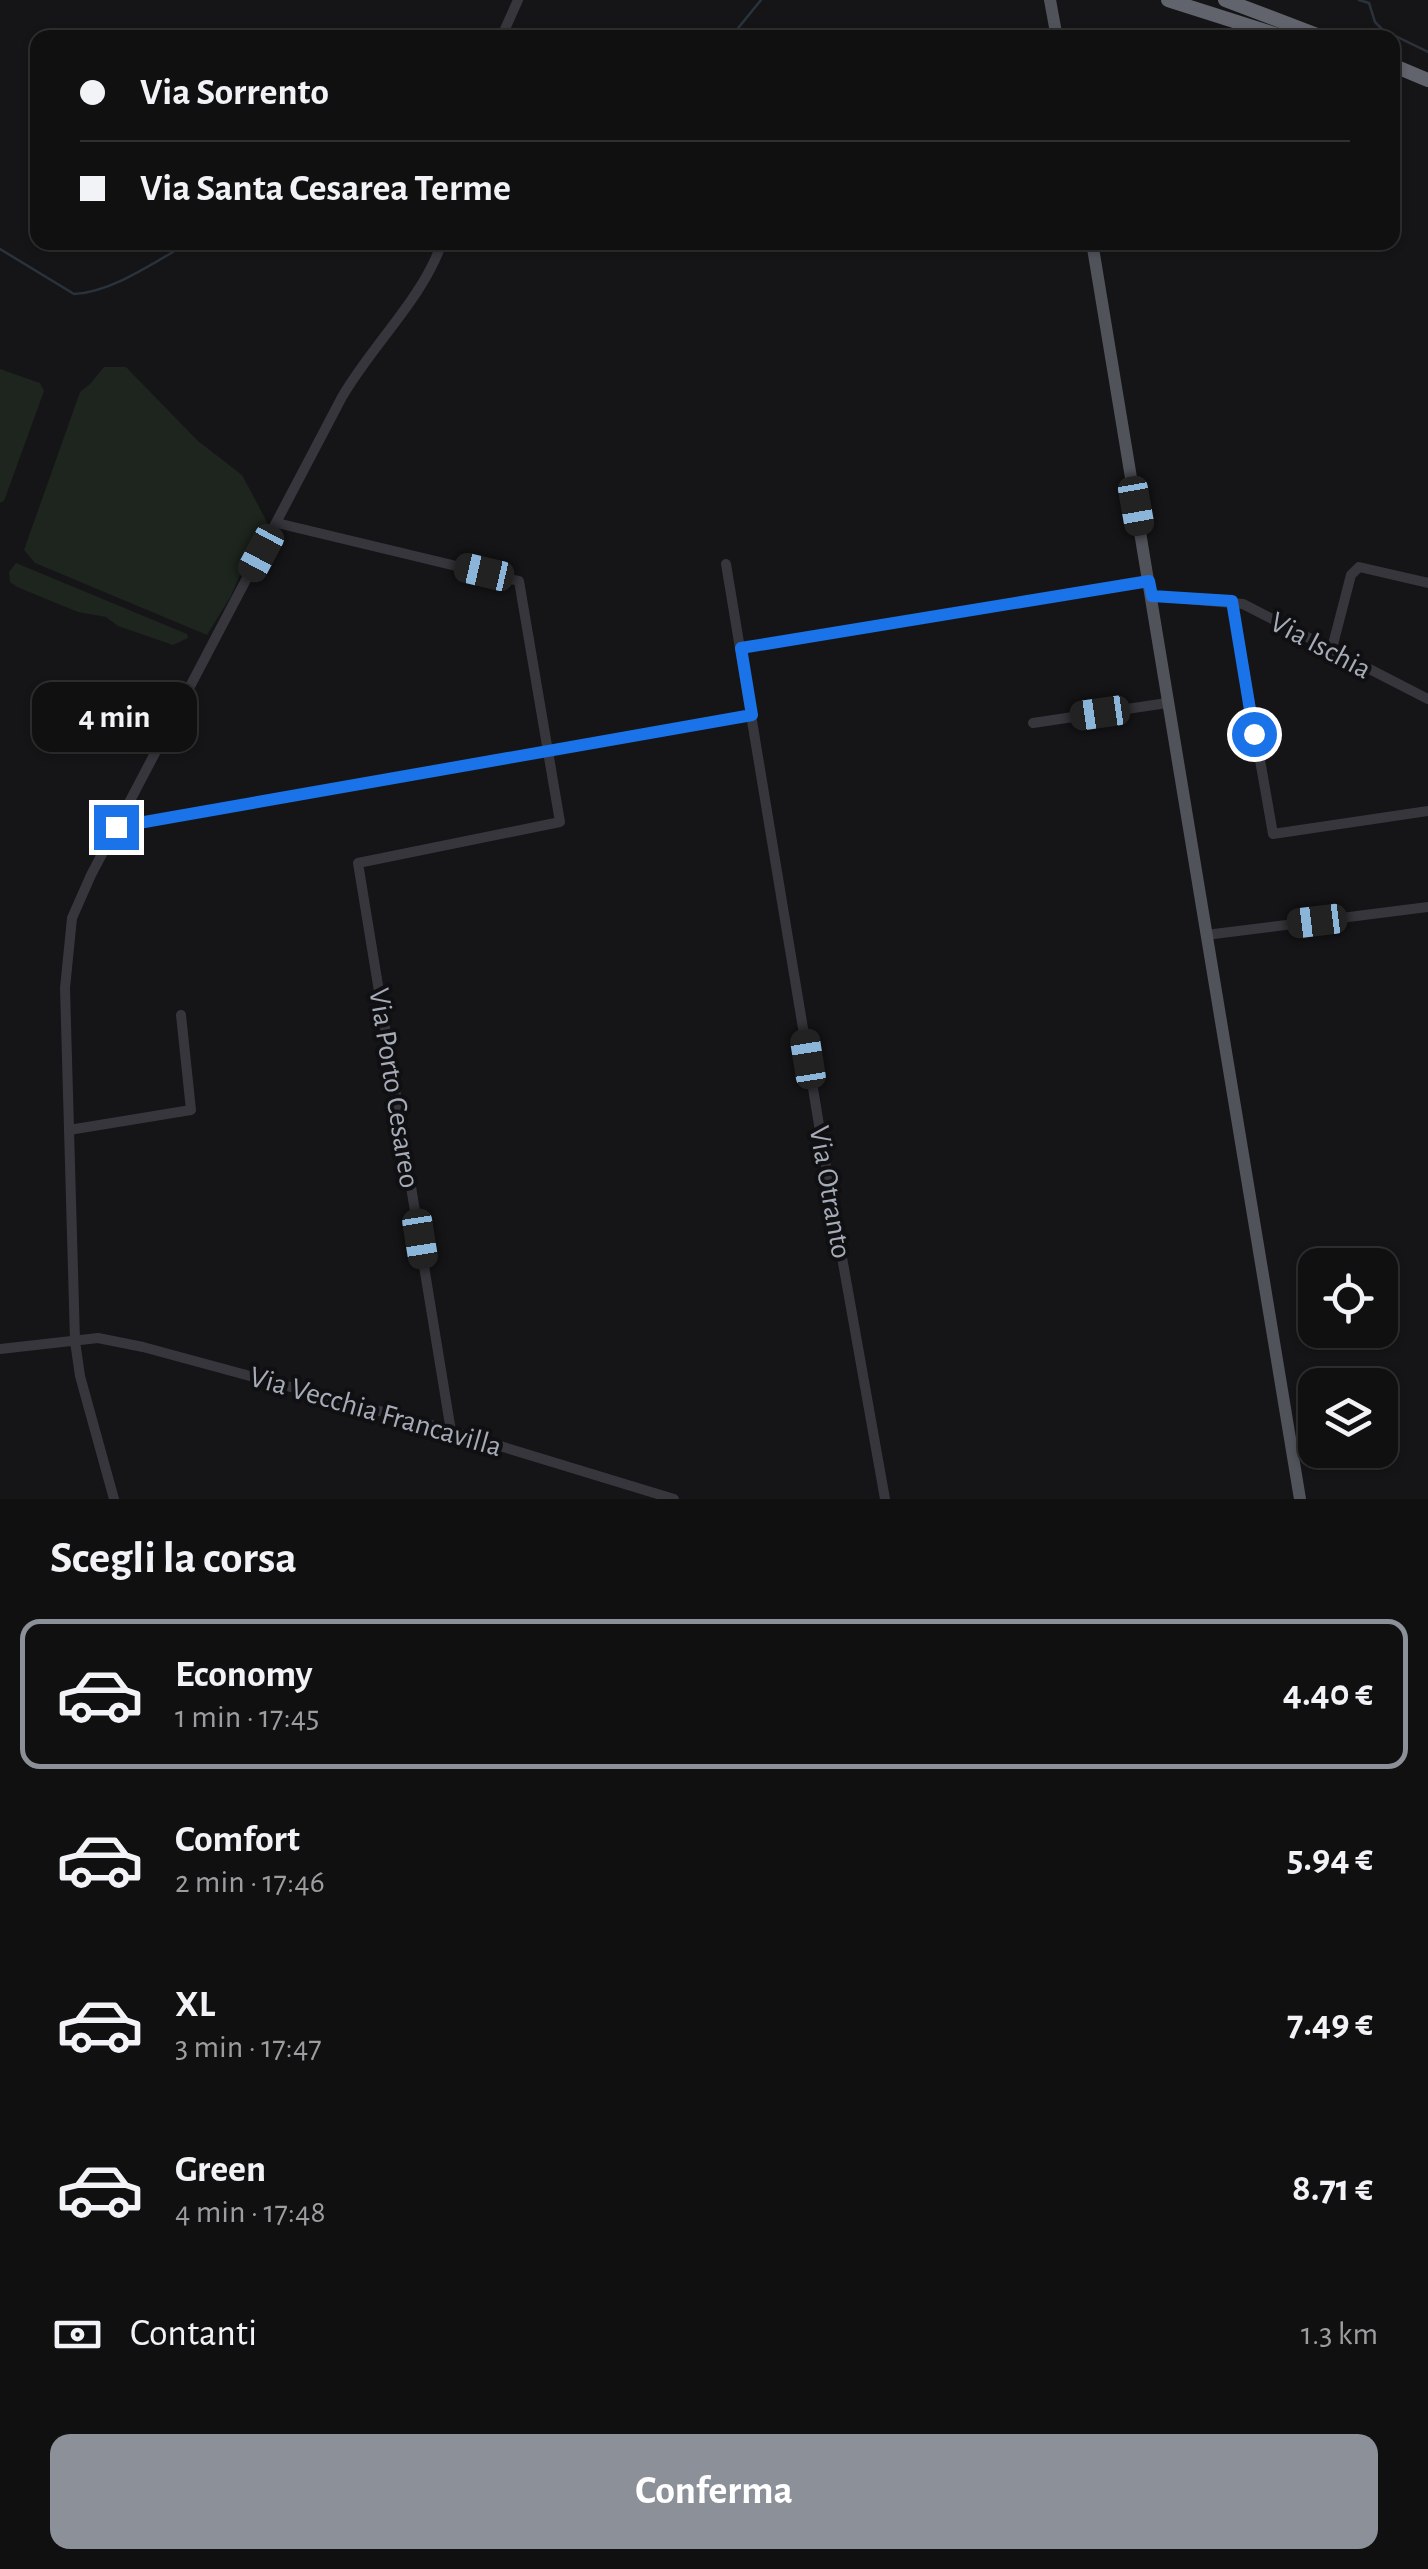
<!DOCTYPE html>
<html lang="it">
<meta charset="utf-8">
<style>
body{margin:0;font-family:"Alegreya Sans",sans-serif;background:#19191a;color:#f1f3f6;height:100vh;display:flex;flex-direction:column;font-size:38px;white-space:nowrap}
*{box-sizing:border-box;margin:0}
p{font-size:32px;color:#9c9d9f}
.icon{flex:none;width:55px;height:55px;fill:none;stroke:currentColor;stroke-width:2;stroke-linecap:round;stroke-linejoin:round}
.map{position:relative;height:1499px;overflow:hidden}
.side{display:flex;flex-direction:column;background:#101011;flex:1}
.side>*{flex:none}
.guide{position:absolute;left:30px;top:30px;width:1370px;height:220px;border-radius:20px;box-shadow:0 2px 8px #0004,0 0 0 2px #303031;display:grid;align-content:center;height:220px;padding:0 50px;background:#101011}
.controls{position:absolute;left:1298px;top:1248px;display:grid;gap:20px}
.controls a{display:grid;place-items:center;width:100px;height:100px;border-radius:20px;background:#101011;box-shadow:0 2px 8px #0004,0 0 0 2px #303031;font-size:50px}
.end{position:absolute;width:45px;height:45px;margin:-22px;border:12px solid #1a73e8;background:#fff;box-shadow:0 0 0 5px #fff}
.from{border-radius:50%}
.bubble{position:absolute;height:70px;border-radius:20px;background:#101011;box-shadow:0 2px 8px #0004,0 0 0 2px #303031;font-size:32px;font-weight:600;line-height:70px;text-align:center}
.car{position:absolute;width:30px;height:60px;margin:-30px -15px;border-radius:12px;box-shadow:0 0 8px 2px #0007;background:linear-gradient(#222 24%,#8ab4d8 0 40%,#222 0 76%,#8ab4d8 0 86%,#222 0)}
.guide b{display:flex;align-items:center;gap:35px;height:95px;font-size:38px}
.guide b+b{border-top:2px solid #303031}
.guide i{width:25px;height:25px;background:#f1f3f6}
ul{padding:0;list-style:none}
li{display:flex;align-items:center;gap:30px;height:150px;margin:0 20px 15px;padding:0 30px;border:5px solid transparent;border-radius:20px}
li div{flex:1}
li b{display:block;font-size:38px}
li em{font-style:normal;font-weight:600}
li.selected{border-color:#8c9099}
li>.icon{width:90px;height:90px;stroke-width:1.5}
h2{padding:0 50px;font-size:45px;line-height:120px}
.pay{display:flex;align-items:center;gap:25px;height:110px;padding:0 50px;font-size:38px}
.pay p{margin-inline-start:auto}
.action{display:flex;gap:20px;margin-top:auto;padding:20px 50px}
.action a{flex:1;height:115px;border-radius:20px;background:#8c9099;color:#fff;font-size:40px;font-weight:600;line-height:115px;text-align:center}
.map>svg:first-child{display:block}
</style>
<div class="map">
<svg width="1428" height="1499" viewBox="0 0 1428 1499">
<rect width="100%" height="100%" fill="#151517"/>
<path fill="#1d251e" d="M104 367H126L198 441 242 475 267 522V535L247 558 231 596 207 635 35 563 24 550 80 392 90 384Z
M0 369 40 383 44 391 4 501 0 503Z
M16 563 187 634 188 638 173 645 118 626 106 617 78 612 17 587 10 582 9 572Z"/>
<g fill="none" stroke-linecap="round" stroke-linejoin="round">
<path stroke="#2a333c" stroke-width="2.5" d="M1359 0 1369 3 1375 22 1383 30 1428 52
M730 38 761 0
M0 249 74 294C113 292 156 261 190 242"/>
<path stroke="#36363c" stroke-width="10" d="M501 38 518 0
M161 246 167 242
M277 523 519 581 560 822 358 863 451 1431
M726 564 827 1173 885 1499
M1152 596 1243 604 1428 699
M1232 601 1273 834 1428 811
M741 648 1149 581
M1331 652 1351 575 1359 567 1428 583
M1033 723 1167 703
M116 827 752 715
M1206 935 1428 907
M69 1130 191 1110 181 1015
M0 1349 98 1338 143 1347 431 1425 674 1499
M114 1499 80 1376 75 1341 65 988 72 918 91 875 342 397C372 345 424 297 442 242"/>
<path stroke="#51535b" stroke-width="12" d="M1050 0 1057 38
M1092 242 1300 1499"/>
<path stroke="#61646d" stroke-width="14" d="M1168 0 1287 38
M1225 0 1325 38
M1392 65 1428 80"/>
</g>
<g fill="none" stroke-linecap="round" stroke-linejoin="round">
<path stroke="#1a73e8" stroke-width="12" d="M116 827 752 715 741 648 1149 581 1152 596 1232 601 1254 734"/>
</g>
<g text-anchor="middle" stroke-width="8" stroke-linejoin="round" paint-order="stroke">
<g font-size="30" fill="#a6abb8" stroke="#101012">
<text transform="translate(1321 645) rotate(28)" y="10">Via Ischia</text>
<text transform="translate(395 1088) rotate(81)" y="10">Via Porto Cesareo</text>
<text transform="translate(831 1192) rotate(80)" y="10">Via Otranto</text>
<text transform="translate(376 1411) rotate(16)" y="10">Via Vecchia Francavilla</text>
</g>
</g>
</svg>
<div class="controls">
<a><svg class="icon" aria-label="locate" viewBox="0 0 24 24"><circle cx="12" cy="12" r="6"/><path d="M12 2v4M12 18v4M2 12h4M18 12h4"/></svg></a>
<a><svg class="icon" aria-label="layers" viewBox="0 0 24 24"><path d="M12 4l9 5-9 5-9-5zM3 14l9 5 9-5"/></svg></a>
</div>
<i class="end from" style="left:1254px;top:734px"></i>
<i class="end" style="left:116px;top:827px"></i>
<div class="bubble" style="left:32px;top:682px;width:165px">4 min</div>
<i class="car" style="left:1136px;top:506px;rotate:170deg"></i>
<i class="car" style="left:261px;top:553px;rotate:208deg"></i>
<i class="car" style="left:484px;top:572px;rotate:283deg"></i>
<i class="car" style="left:1100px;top:713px;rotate:262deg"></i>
<i class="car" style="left:1317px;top:921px;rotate:263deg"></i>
<i class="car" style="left:808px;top:1059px;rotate:351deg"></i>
<i class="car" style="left:420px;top:1239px;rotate:171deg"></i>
<div class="guide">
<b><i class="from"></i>Via Sorrento</b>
<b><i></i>Via Santa Cesarea Terme</b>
</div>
</div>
<section class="side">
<h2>Scegli la corsa</h2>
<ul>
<li class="selected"><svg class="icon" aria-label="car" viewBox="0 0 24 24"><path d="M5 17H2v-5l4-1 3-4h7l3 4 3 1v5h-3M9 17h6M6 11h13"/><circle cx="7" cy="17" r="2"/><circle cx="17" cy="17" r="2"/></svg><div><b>Economy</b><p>1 min · 17:45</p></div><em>4.40 €</em></li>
<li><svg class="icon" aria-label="car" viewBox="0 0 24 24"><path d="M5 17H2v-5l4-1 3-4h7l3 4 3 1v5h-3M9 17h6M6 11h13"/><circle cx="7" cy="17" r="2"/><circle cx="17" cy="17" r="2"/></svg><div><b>Comfort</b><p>2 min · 17:46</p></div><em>5.94 €</em></li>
<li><svg class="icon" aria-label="car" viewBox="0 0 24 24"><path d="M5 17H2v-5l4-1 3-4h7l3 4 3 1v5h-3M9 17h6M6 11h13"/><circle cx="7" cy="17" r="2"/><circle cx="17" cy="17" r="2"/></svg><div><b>XL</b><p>3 min · 17:47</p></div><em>7.49 €</em></li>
<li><svg class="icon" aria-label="car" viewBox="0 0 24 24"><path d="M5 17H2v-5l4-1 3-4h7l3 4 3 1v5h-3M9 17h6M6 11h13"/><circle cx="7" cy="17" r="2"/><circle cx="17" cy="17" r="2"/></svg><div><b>Green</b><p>4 min · 17:48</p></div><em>8.71 €</em></li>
</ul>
<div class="pay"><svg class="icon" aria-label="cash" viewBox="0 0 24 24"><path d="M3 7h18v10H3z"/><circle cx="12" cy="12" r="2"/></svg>Contanti<p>1.3 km</p></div>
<div class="action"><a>Conferma</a></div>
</section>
